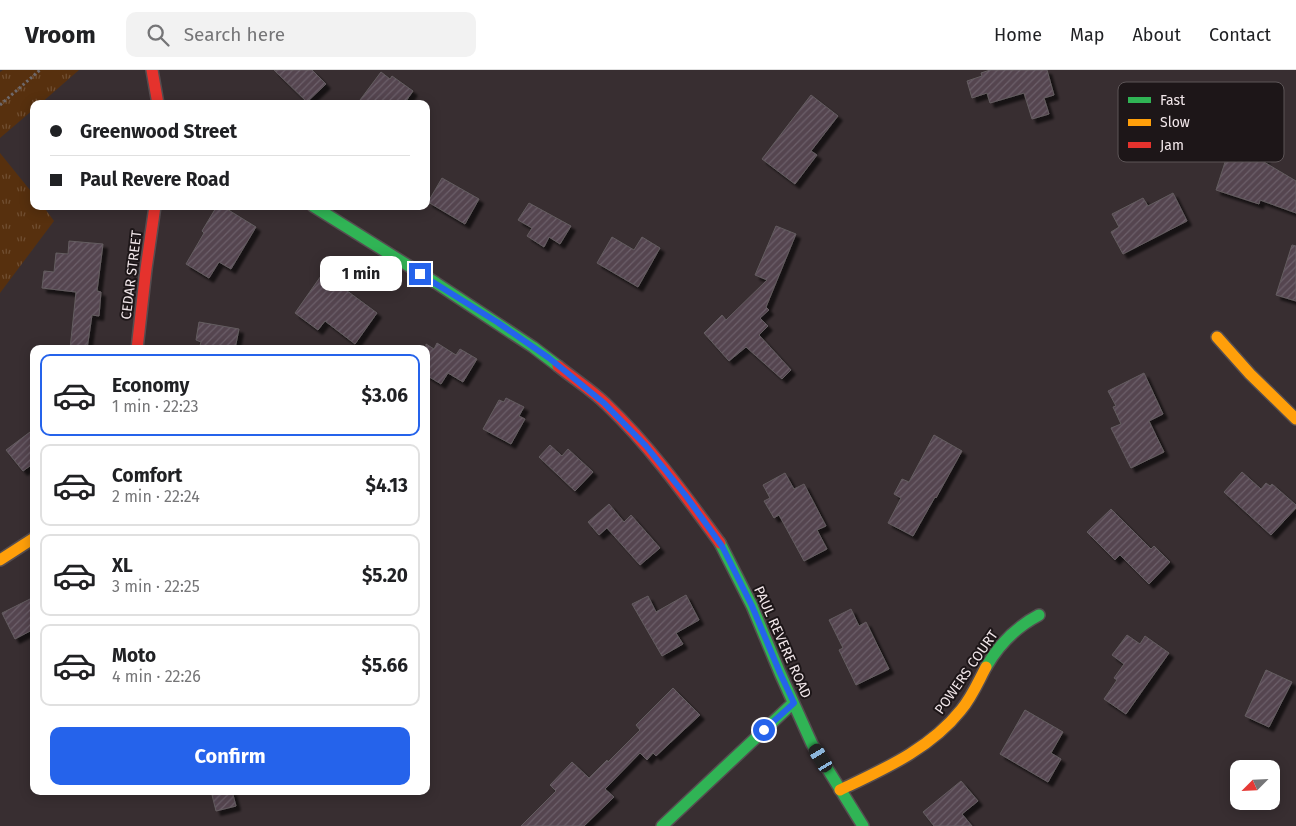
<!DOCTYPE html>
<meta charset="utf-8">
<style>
body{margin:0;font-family:"Fira Sans",sans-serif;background:#f2f2f2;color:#202124;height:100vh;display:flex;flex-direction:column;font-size:19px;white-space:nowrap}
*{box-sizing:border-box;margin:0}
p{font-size:16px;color:#757577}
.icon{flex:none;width:28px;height:28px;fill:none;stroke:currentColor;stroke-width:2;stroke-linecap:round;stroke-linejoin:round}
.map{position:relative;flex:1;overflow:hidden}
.side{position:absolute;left:30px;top:275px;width:400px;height:450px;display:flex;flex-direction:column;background:#fff;border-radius:10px;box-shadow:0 2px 12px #0003}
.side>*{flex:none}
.hud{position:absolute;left:30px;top:30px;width:400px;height:110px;border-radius:10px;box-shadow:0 2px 12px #0003;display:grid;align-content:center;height:110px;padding:0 20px;background:#fff}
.needle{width:32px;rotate:246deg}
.buttons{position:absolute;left:1230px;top:690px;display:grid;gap:10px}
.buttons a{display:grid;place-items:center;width:50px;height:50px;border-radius:10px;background:#fff;box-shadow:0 2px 12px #0003;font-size:25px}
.end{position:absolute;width:22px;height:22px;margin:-11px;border:6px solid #2563eb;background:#fff;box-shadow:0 0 0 2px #fff}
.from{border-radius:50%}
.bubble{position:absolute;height:35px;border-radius:10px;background:#fff;box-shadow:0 2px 12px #0003;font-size:16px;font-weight:700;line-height:35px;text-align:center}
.car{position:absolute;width:15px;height:30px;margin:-15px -8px;border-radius:6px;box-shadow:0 0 4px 1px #0007;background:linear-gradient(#222 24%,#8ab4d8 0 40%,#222 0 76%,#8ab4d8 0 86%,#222 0)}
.hud b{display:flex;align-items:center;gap:18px;height:48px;font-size:19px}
.hud b+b{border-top:1px solid #e0e0e0}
.hud i{width:12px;height:12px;background:#202124}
ul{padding:9px 0 0;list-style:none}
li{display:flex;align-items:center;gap:15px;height:82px;margin:0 10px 8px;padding:0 10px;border:2px solid #e0e0e0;border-radius:10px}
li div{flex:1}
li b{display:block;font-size:19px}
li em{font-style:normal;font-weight:700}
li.on{border-color:#2563eb}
li>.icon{width:45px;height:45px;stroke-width:1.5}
.cta{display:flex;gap:10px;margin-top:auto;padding:10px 20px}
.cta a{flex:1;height:58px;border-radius:10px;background:#2563eb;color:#fff;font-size:20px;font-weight:700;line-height:58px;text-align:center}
header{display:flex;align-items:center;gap:30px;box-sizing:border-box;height:70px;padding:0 25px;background:#fff;border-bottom:1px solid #e0e0e0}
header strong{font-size:24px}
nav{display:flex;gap:28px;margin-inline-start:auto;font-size:18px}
.search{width:350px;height:45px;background:#f2f2f2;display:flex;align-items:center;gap:12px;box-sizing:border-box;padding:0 18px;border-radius:10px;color:#757577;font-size:19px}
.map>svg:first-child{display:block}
</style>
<header>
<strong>Vroom</strong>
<div class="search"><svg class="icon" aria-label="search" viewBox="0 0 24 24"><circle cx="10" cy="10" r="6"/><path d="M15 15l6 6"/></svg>Search here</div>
<nav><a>Home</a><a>Map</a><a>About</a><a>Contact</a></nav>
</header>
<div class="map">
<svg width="1296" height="756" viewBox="0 0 1296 756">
<defs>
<pattern id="park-tufts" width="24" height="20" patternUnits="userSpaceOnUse" patternTransform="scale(1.25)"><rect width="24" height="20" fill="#57300e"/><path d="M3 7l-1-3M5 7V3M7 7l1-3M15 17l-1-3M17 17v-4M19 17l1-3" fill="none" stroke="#704e31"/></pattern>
<pattern id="building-hatch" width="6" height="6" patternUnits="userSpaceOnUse" patternTransform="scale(1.25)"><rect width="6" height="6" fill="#544550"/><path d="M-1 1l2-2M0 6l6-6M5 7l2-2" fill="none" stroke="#6d6069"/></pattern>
<filter id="shadow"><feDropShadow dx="4.5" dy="4.5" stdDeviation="1" flood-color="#0009"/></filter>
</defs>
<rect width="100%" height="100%" fill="#382e31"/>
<path fill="url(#park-tufts)" d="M3 0H79L40 34H34V39L0 68V2Z
M0 83 34 125V136H43L54 151 0 223Z"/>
<path fill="url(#building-hatch)" stroke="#645d60" filter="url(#shadow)" d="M274 0H312L326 14 307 32Z
M990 0H1047L1054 25 1044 28 1049 44 1032 49 1024 23 990 33 987 23 972 28 967 11 982 6 981 3Z
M381 2 390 9 392 6 413 21 404 34H357Z
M811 25 838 46 811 81 817 85 795 114 762 89Z
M1248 79 1266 85 1264 92 1296 111V143L1260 130 1259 134 1216 120 1228 83 1245 88Z
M442 108 479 129 465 154 428 132Z
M1173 123 1187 151 1123 184 1111 162 1119 157 1112 144 1143 128 1148 136Z
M529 133 571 156 560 174 549 167 544 177 527 166 532 158 518 150Z
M217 136H222L256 157 231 199 219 192 209 208 186 194 204 163 202 161Z
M776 156 796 164 766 237 769 240 760 248 768 256 759 265 791 300 782 309 746 277 729 291 704 263 722 245 726 250 767 210 755 205Z
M612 167 634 180 642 167 660 178 638 217 597 193Z
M69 171 103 174 97 221 101 222 99 246 92 245 87 279H70L76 222 42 218 44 201 54 202 56 183 68 184Z
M1292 175 1296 176V231L1276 225Z
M323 203 377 243 355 274 325 251 318 260 295 243Z
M199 252 239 259 235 279H199L201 272 196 270Z
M437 273 456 285 460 279 477 289 463 312 448 303 441 314 426 305V274L434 279Z
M1144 303 1163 344 1149 351 1164 382 1131 398 1111 358 1121 354 1113 337 1116 336 1108 321Z
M506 328 524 337 519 346 525 349 511 374 483 359 499 330 504 332Z
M34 359V393L23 401 6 380Z
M934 365 962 381 936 428 935 427 913 466 888 453 901 428 894 424 902 409 909 412Z
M550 375 562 386 568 379 593 402 575 421 539 387Z
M1242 402 1261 419 1266 413 1270 416 1272 414 1296 435V438L1271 465 1224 422Z
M785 403 794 419 804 414 826 456 817 460 827 479 804 491 779 445 774 448 764 431 770 428 763 415Z
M609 434 624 452 631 445 660 478 640 495 607 458 599 465 588 452Z
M1111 439 1151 479 1154 476 1170 492 1149 514 1120 485 1115 490 1087 462Z
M686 525 699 550 676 563 683 574 662 586 632 534 648 526 656 542Z
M34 527V559L15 569 2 543Z
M851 539 859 556 866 552 889 599 856 615 839 580 843 578 829 550Z
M1127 565 1140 574 1145 566 1169 583 1126 644 1104 629 1117 610 1114 608 1124 594 1112 585Z
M1266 600 1292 612 1269 657 1245 646Z
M673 618 700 645 656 686 653 683 647 690 640 683 605 719 614 727 584 756H521L556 721 550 715 572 692 589 708 607 690 608 692 640 660 636 655Z
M1025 640 1063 662 1051 683 1061 689 1048 712 1000 684Z
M961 711 978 731 962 744 972 756H934L923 742Z
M211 721H232L236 736 216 741Z"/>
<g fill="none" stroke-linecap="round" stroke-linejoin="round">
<g stroke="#554d50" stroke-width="14">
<path id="fast" d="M313 136 436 213 533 277 558 296
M720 473 752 536 780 603 812 674 863 756
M986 597C999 574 1016 557 1039 545
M662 756 793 633"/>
</g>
<g stroke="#554d50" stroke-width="14">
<path id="slow" d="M1217 267 1250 304 1296 349
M0 490 34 468
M840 720C884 699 930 679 961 640 972 627 978 612 986 597"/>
</g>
<g stroke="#554d50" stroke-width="14">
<path id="jam" d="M152 0 158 34
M137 279 146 199 155 136
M558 296C574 309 592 320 606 334 650 376 685 425 720 473"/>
</g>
<path stroke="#6e686a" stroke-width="3" stroke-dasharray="2.5 2.5" stroke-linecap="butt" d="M0 35 40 0"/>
<use href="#fast" stroke="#30b455" stroke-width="11"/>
<use href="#slow" stroke="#ff9f0a" stroke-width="11"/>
<use href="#jam" stroke="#e5322d" stroke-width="11"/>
</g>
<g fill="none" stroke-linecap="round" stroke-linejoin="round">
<path stroke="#2563eb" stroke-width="6" d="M420 204 497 252 549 288 604 333 646 376 686 426 722 476 752 536 780 603 794 633 764 660"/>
</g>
<g text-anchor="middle" stroke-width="4" stroke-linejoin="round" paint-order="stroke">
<g font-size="14" fill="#f2e7ea" stroke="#1d1618">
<text transform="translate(131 205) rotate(-83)" y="5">CEDAR STREET</text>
<text transform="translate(783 572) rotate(66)" y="5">PAUL REVERE ROAD</text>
<text transform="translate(966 602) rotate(-55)" y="5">POWERS COURT</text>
</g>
</g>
<rect x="1118" y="12" width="166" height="80" rx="8" fill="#1d1618" stroke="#5d5557" stroke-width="1"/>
<rect x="1128" y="27" width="23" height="6" fill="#30b455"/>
<rect x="1128" y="49" width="23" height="7" fill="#ff9f0a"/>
<rect x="1128" y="72" width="23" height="6" fill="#e5322d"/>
<g font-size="14" fill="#f2e7ea">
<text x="1160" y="35">Fast</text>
<text x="1160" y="57">Slow</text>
<text x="1160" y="80">Jam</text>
</g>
</svg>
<div class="buttons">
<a><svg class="needle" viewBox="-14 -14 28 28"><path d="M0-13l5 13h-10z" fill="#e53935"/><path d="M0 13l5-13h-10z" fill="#757577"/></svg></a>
</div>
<i class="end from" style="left:764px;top:660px"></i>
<i class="end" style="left:420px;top:204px"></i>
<div class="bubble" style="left:320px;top:186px;width:82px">1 min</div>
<i class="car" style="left:821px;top:688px;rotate:329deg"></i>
<div class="hud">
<b><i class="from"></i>Greenwood Street</b>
<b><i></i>Paul Revere Road</b>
</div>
<section class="side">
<ul>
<li class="on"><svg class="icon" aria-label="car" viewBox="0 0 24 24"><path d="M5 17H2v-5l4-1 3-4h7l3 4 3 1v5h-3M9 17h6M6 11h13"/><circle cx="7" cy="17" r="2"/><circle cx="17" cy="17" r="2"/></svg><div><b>Economy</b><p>1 min · 22:23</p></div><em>$3.06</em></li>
<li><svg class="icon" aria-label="car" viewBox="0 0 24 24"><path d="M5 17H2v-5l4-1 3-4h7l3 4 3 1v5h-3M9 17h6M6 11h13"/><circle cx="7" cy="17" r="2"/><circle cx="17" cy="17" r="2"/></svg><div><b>Comfort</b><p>2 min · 22:24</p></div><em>$4.13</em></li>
<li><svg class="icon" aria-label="car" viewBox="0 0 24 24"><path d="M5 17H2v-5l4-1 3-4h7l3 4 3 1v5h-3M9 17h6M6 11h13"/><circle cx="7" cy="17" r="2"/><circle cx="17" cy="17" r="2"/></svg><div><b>XL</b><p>3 min · 22:25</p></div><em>$5.20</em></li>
<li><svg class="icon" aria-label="car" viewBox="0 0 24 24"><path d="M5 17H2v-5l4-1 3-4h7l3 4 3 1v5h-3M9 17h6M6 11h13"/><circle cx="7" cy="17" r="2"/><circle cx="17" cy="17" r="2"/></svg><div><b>Moto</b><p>4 min · 22:26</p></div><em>$5.66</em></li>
</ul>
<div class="cta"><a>Confirm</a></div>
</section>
</div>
